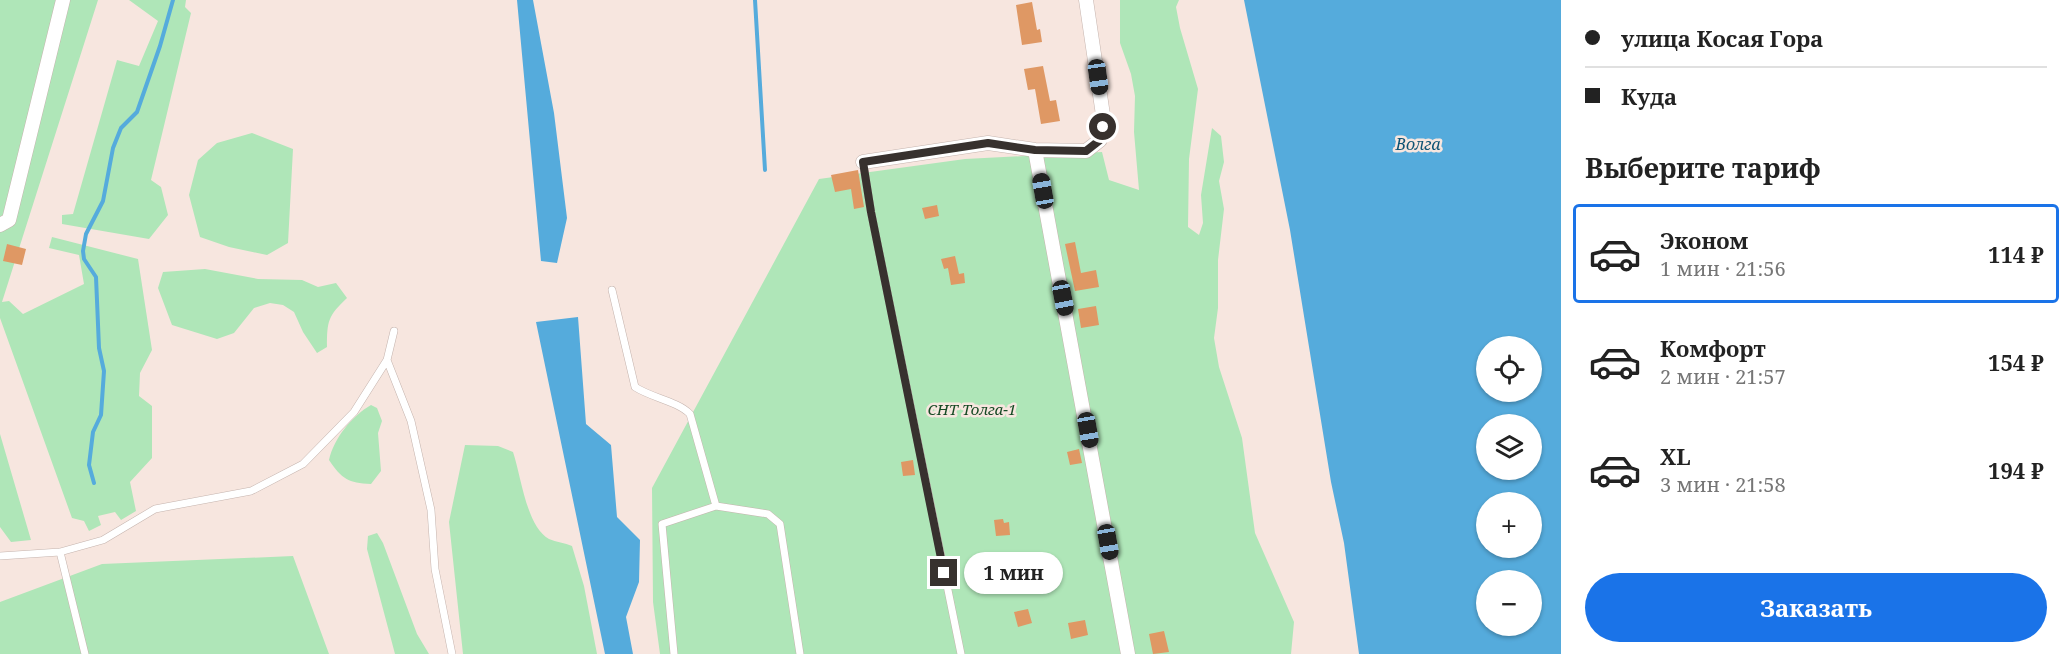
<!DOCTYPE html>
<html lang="ru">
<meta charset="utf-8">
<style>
body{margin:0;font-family:"Noto Serif",serif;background:#f2f2f2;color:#222;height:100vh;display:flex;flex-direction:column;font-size:22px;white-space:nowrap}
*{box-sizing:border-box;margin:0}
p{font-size:20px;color:#767676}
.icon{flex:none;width:33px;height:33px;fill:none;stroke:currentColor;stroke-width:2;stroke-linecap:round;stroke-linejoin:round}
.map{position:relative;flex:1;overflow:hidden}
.side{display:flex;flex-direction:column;background:#fff;width:510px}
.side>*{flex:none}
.guide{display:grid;align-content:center;height:132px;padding:0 24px;background:#fff}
.tools{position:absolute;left:1476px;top:336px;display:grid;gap:12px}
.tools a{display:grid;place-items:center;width:66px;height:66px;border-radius:50%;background:#fff;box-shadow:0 2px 4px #0004;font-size:30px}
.end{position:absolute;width:27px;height:27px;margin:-14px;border:8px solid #37312e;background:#fff;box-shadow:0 0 0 3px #fff}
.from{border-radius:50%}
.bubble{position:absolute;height:42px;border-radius:21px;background:#fff;box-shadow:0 2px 4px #0004;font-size:20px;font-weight:700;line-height:42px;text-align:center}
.car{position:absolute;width:18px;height:36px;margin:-18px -9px;border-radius:8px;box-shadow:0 0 4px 2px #0007;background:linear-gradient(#222 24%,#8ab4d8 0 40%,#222 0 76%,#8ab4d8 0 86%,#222 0)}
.guide b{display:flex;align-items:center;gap:21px;height:57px;font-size:22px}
.guide b+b{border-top:2px solid #e0e0e0}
.guide i{width:15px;height:15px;background:#222}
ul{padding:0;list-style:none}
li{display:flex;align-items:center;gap:18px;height:99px;margin:0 12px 9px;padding:0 12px;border:3px solid transparent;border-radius:6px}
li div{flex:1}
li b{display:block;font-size:22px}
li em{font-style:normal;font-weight:700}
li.active{border-color:#1a73e8}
li>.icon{width:54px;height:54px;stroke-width:1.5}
h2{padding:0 24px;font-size:27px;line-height:72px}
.cta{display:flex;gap:12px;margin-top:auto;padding:12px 24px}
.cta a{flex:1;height:69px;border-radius:36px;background:#1a73e8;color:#fff;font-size:24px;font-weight:700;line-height:69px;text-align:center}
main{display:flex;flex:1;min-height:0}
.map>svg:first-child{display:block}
</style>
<main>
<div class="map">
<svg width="1561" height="654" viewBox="0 0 1561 654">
<rect width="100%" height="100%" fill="#f7e6df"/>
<path fill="#afe6b8" d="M0 0H98L2 302 9 301 23 314 84 284 79 255 49 248 52 237 138 259 152 350 140 373 139 396 152 406V458L130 482 136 511 121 520 115 512 98 516 101 525 89 531 84 521 72 518 0 318Z
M129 0H186L185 7 191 13 151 180 161 187 168 215 149 239 62 224V215L73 214 117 60 139 66 158 21Z
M1120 0H1179L1176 7 1180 28 1198 89 1189 159 1188 227 1199 235 1203 223 1201 195 1212 128 1221 136 1224 162 1219 181 1224 209 1218 260V308L1214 338 1219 367 1242 438 1255 533 1294 622 1291 654H660L653 602 652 488 819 179 965 159 1102 152 1109 180 1139 190 1134 132 1135 96 1131 74 1120 43Z
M252 133 293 149 288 243 267 255 229 247 200 237 189 195 198 160 217 143Z
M205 269 258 279 302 280 318 287 336 283 347 298C328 316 327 321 327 347L317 353 303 332 294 312 283 305 270 303 254 308 234 333 217 339 172 325 158 288 163 272Z
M371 405 377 408 382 421 378 433 381 471 371 484C348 483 342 479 329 460 334 438 352 416 371 405Z
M0 434 31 540 11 542 0 527Z
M465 445 498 446 513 452C521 475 526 526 549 539 556 542 565 543 572 546L584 586 597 654H463L449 522Z
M377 533 383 543 417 634 429 654H395L367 549 368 536Z
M293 556 329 654H0V602L102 564Z"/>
<path fill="#55abdc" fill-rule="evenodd" d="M517 0H533L554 113 567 218 557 263 541 261Z
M1244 0H1561V654H1359L1344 543 1331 482 1290 230ZM1532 346V392H1486V346ZM1532 424V470H1486V424ZM1486 502H1532V548H1486ZM1486 580H1532V626H1486Z
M578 317 586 424 611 445 617 517 640 540 639 582 626 617 633 654H605L536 322Z"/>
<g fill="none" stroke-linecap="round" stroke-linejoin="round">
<path stroke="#55abdc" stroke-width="4" d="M755 0 765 170
M94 483 89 465 93 432 101 415 104 371 99 348 96 277 84 259 83 251 86 234 103 201 113 148 121 128 137 112 160 46 173 0"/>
</g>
<path fill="#df9864" d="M1032 2 1037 30 1040 29 1042 42 1022 45 1016 5Z
M1043 66 1050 101 1056 100 1060 121 1041 124 1035 89 1028 90 1024 69Z
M858 170 864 207 854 209 851 189 835 192 831 175Z
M937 205 939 216 925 219 922 208Z
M1075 242 1081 273 1096 270 1099 287 1075 291 1065 244Z
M7 244 26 249 22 265 3 261Z
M955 256 959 274 964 273 965 283 951 285 948 268 944 269 941 259Z
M1096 306 1099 325 1081 328 1078 309Z
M1079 449 1082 463 1070 465 1067 452Z
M913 460 915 475 903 476 901 462Z
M1003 519 1004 523 1009 522 1010 535 996 536 994 520Z
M1028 609 1032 623 1018 627 1014 612Z
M1085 620 1088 635 1071 639 1068 623Z
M1164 631 1169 652 1153 654 1149 634Z"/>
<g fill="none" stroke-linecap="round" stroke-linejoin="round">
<g stroke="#c5b4ae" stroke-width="8">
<path id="lane" d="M863 162 871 212 961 654
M612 290 635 387C652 398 677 401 690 414L716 506 662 524 674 654
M394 331 387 360 411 421 431 510 435 569 452 654
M716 506 768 514 780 524 800 654
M60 552 85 654
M0 556 60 552 103 540 155 509 251 491 303 464 354 412 387 360"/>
</g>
<g stroke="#c5b4ae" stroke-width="15">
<path id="street" d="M1035 150 1128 654
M863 162 988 143 1035 150 1086 151 1100 140 1103 115 1086 0
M0 225 9 220 63 0"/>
</g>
<use href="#lane" stroke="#fff" stroke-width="7"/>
<use href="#street" stroke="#fff" stroke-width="14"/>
</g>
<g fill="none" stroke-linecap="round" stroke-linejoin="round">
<path stroke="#37312e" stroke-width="8" d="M944 573 871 212 863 162 988 143 1035 150 1086 151 1100 140 1103 127"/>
</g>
<g text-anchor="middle" stroke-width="5" stroke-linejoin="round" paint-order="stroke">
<g font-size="15" font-style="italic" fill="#164a24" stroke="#f7e6df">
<text x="972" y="415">СНТ Толга-1</text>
</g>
<g font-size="16" font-style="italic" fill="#0e5374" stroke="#f7e6df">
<text x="1418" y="150">Волга</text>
</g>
</g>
</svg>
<div class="tools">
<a><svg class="icon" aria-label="locate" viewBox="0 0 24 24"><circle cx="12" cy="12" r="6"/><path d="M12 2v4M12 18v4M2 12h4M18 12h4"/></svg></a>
<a><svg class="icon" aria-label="layers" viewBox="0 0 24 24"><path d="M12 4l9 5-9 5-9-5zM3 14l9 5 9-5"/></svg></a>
<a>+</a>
<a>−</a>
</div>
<i class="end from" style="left:1103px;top:127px"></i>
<i class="end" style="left:944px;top:573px"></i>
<div class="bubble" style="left:964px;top:552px;width:99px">1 мин</div>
<i class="car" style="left:1098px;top:77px;rotate:172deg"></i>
<i class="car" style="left:1043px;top:191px;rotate:350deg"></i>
<i class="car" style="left:1063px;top:298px;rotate:169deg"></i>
<i class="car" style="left:1088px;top:430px;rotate:170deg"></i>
<i class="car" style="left:1108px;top:542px;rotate:170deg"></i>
</div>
<section class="side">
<div class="guide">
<b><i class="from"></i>улица Косая Гора</b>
<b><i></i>Куда</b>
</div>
<h2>Выберите тариф</h2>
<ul>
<li class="active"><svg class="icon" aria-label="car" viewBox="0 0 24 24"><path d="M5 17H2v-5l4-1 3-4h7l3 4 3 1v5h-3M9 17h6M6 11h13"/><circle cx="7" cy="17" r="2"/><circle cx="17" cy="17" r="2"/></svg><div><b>Эконом</b><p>1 мин · 21:56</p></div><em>114 ₽</em></li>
<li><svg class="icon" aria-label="car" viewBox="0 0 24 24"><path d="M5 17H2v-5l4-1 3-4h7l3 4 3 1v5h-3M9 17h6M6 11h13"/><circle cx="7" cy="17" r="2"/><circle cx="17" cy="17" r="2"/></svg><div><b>Комфорт</b><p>2 мин · 21:57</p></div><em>154 ₽</em></li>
<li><svg class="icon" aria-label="car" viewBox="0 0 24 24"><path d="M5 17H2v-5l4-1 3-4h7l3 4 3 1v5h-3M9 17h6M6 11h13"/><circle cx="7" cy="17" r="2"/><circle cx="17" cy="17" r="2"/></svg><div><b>XL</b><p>3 мин · 21:58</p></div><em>194 ₽</em></li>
</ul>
<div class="cta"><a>Заказать</a></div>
</section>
</main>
